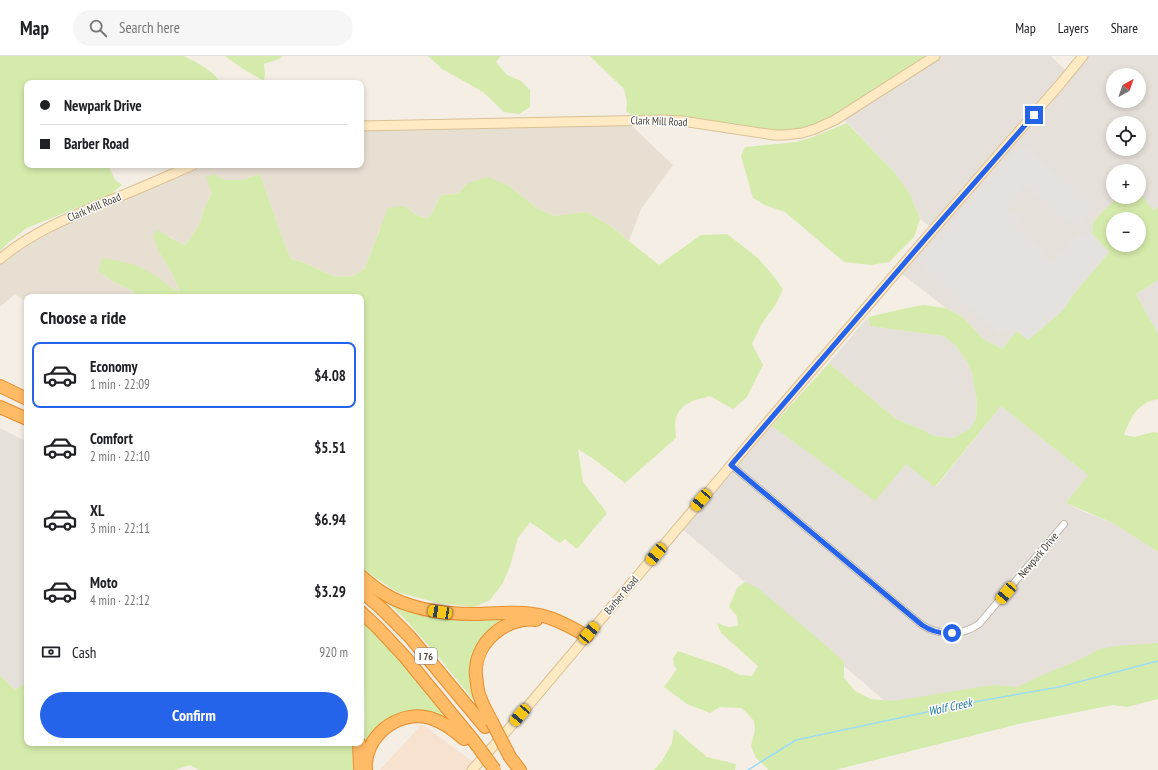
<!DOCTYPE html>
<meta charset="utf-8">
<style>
body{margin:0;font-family:"PT Sans Narrow",sans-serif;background:#f6f6f6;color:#202124;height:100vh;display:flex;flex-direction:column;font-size:15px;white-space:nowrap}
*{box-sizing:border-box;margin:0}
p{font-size:13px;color:#757577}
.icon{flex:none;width:22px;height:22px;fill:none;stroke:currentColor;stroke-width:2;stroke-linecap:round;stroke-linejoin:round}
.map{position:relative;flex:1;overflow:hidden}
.sheet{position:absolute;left:24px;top:238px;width:340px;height:452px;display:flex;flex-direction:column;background:#fff;border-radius:8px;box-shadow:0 2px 6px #0003}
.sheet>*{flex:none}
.top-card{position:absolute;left:24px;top:24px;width:340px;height:88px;border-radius:8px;box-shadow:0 2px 6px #0003;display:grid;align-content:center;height:88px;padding:0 16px;background:#fff}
.needle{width:26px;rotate:40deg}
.buttons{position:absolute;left:1106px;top:12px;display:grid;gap:8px}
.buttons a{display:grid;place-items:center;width:40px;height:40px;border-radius:50%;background:#fff;box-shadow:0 2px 6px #0003;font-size:20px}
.end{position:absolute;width:18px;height:18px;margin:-9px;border:5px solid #2563eb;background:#fff;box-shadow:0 0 0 2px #fff}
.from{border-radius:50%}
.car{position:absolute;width:12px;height:24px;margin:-12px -6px;border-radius:5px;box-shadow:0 0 3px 1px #0007;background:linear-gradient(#f5c518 24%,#345 0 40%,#f5c518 0 76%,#345 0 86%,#f5c518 0)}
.top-card b{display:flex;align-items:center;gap:14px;height:38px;font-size:15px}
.top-card b+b{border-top:1px solid #e0e0e0}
.top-card i{width:10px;height:10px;background:#202124}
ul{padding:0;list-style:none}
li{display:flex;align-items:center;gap:12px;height:66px;margin:0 8px 6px;padding:0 8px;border:2px solid transparent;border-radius:8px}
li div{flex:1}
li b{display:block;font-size:15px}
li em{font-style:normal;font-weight:700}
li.current{border-color:#2563eb}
li>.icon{width:36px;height:36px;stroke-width:1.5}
h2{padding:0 16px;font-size:18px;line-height:48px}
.pay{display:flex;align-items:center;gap:10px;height:44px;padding:0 16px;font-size:15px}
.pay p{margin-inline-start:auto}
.action{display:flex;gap:8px;margin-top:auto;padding:8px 16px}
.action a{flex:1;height:46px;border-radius:24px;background:#2563eb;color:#fff;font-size:16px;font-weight:700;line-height:46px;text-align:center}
header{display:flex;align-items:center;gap:24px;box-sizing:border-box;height:56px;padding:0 20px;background:#fff;border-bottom:1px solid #e0e0e0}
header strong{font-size:19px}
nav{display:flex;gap:22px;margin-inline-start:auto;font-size:14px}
.search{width:280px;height:36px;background:#f6f6f6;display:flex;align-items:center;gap:10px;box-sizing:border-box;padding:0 14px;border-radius:22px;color:#757577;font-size:15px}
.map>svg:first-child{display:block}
</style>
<header>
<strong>Map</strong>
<div class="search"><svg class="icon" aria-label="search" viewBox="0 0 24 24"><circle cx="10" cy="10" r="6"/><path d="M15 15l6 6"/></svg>Search here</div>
<nav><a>Map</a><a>Layers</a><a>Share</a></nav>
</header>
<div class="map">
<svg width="1158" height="714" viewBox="0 0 1158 714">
<rect width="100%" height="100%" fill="#f4eee5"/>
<path fill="#e8dfd3" d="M631 69 673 109 641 153 629 185 610 170 587 156 554 160 538 153 509 130 468 127 457 138 441 139 432 157 427 163 416 159 405 150 380 172 365 212 354 220 335 221 305 207 291 203 283 184 260 118 242 124H225L212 137 203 155 200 167 186 189 180 187 169 180 159 196 172 217 180 236 169 230 98 215 114 226 133 235 136 241H27V247L15 238 0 251V207L31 185 117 144 207 109H361V73Z"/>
<path fill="#f7e2cf" d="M422 668 477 709 481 714H380Z"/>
<path fill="#e6e0da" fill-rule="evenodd" d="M935 0H1051L1069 18 1083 0H1158V151L1153 154 1139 136V115H1113V141H1118L1099 159 1093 167 1092 178 1097 183 1017 275 1002 293 983 283 964 262 946 252 898 215 933 173 920 163 910 138 895 117 841 60ZM1113 19H1139V45H1113ZM1113 67H1139V93H1113Z
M1158 224V278L1136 238Z
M868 261 870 270 943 280 956 290 967 306 972 317 977 346 976 363 971 373 953 382 934 380 921 373 896 363 829 307Z
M1001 350 1088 419 1066 447 1082 455 1113 467 1158 496V605L904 661 681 472 772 370 875 444 906 407 936 431Z
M0 372 27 386V626L15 634 0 619Z"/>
<path fill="#d5ebab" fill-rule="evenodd" d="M0 0H184C197 7 213 14 221 27H195L191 24H184L182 27H27V109H108L115 124 122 129 111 138 27 172 7 188 0 195Z
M225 0H283L279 3 264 8 265 18 264 25 243 13Z
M428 0H501L496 6 507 19 521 25 530 34V51L519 58 504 56 483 36 442 13Z
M590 0H925L867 37 830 64 810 72 779 77 737 69 698 65 674 60 657 59 632 60 626 55 627 46 624 33Z
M847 67 895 117 910 138 920 163 914 181 889 206 870 209 844 206 785 156 765 149 753 142 741 100 745 91 796 86 813 81Z
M214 118 225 124H242L260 118 283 184 291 203 305 207 335 221 354 220 365 212 388 152 405 150 416 159 427 163 432 157 441 139 457 138 468 127 488 121 509 130 538 153 554 160 587 156 610 170 659 209 701 179 727 178 758 202 775 222 783 233 776 248 761 269 752 288 763 309 747 341 733 353 710 340C696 344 680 346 676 363 674 368 676 376 676 382L625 427 595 404 578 393 583 426 607 457 577 493 565 483 560 487 530 466 518 482 510 510 503 527 490 544 474 551 438 547 397 536 361 512V241H136L133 235 114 226 98 215 103 202 133 208 155 219 169 230 180 236 172 217 159 196 153 180 157 174 180 187 186 189 200 167 203 155 212 137 206 121Z
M1139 136 1153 154 1158 151V224L1136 238 1158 278V343C1154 344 1149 345 1146 347 1134 354 1128 367 1124 379L1135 381 1153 376 1158 377V496L1113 467 1066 447 1088 419 1001 350 935 431 906 408 875 445 772 370 829 307 896 363 921 373 934 380 953 382 970 373 976 363 977 346 972 317 967 306 956 290 943 280 870 270 868 261 898 254 923 249 946 252 964 262 983 283 1002 293 1017 275 1028 284 1063 254 1072 240 1109 196 1092 178 1093 167 1099 159 1118 141H1139ZM1113 163H1139V189H1113Z
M745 526 758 532 836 598 844 606V622L855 635 871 643 893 645 993 629 1018 631 1038 621 1081 603 1100 593 1116 590 1158 587V643L1127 651 1113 649 1023 667 835 714H767L768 713 756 702 751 690 755 674 754 665 742 652 720 651 710 657 687 648 664 631 677 613 674 610 673 602 678 595 724 611 740 619 752 620 758 610 721 577 717 567 728 571 738 570 737 560 729 551 737 532Z
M378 538 407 550 513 558 480 590 482 655 437 599 404 562Z
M361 564C393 593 420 629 448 662V664L416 656 363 692 365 663 364 625 361 611Z
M0 619 15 634 27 626V687H352L353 714H199L190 709 175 714H0Z
M674 673 707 701 736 708 735 714H654L662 705 672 687Z"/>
<path fill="#e4e1de" d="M1021 87 1093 150 1083 167 1074 171 1025 129 1006 151 1021 163 1015 170 1044 196 1043 198 1052 207 1078 177 1092 178 1109 196 1072 240 1063 254 1028 284 1017 275 1010 274 999 279 917 204Z"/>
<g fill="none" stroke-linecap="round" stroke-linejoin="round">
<path stroke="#9edbf5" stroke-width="1.5" d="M748 714 796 684 974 646 1059 631 1158 605"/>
<g stroke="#c0b5a7" stroke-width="8">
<path id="street" d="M731 409 922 569C940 580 962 580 979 568L1064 468"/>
</g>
<g stroke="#dac094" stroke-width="11">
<path id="secondary" d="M361 70 662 64 682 65 774 79H784L802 77 815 73 835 64 935 0
M0 203C32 176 70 161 108 145 137 134 165 121 193 109
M472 714 506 676 753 383 926 182 1061 27 1083 0"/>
</g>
<g stroke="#e78e2c" stroke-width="14">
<path id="highway" d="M0 330 27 343
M0 351 27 363
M361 520C368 526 375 532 383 537 410 554 444 558 475 558 494 558 514 555 533 558 552 560 570 571 587 580
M361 535 381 552 410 581 485 671
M361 556 378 572 405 601 473 684
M492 666C488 658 483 650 480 641 477 635 477 626 476 620 473 588 505 560 536 564
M359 687 360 712
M510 701 520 714
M366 714C363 681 398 653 430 662 443 666 454 674 464 683"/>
</g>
<use href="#street" stroke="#fff" stroke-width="6"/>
<use href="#secondary" stroke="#ffeac4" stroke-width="9"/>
<use href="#highway" stroke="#ffbb65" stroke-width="12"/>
<g stroke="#e78e2c" stroke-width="14" stroke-linecap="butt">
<path id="highway-bridge" d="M492 666 510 701
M473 684 495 714"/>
</g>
<use href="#highway-bridge" stroke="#ffbb65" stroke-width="12"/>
</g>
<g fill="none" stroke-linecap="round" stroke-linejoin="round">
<path stroke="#2563eb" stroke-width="5" d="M952 577C941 578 931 575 922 569L731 409 926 182 1034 59"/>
</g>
<g text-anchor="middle" stroke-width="3" stroke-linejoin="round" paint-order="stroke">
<rect fill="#fff" stroke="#7e7871" stroke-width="1" x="415" y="592" width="22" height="16" rx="3"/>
<g font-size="10" font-weight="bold" fill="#473e34">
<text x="426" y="604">I 76</text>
</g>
<g font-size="11" fill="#473e34" stroke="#fff">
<text transform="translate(659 65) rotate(2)" y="4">Clark Mill Road</text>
<text transform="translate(94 151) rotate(-23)" y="4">Clark Mill Road</text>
<text transform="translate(1038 499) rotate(-50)" y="4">Newpark Drive</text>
<text transform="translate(621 539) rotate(-50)" y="4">Barber Road</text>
</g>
<g font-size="12" font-style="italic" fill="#247aa1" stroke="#fff">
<text transform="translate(950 651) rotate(-12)" y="4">Wolf Creek</text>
</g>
</g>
</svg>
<div class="buttons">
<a><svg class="needle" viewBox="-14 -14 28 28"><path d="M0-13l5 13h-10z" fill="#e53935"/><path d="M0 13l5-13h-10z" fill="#757577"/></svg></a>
<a><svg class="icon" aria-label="locate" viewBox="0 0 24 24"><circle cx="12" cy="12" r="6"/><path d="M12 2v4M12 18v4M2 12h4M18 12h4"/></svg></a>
<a>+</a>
<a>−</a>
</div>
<i class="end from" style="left:952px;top:577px"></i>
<i class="end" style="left:1034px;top:59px"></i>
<i class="car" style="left:701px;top:444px;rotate:220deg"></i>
<i class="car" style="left:656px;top:498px;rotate:220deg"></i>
<i class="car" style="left:1006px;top:537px;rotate:220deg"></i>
<i class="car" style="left:440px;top:556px;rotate:279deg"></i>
<i class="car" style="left:589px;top:577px;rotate:40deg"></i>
<i class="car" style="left:520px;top:659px;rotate:220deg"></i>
<div class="top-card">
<b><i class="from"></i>Newpark Drive</b>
<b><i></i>Barber Road</b>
</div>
<section class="sheet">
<h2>Choose a ride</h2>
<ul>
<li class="current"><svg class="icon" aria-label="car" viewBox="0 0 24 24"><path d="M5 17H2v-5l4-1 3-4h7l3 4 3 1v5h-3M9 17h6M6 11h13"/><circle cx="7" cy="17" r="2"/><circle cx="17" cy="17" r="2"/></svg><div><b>Economy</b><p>1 min · 22:09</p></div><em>$4.08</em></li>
<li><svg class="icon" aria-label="car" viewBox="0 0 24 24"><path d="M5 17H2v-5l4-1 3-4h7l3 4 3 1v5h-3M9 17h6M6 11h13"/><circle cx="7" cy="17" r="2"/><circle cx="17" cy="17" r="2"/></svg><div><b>Comfort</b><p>2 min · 22:10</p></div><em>$5.51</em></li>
<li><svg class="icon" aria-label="car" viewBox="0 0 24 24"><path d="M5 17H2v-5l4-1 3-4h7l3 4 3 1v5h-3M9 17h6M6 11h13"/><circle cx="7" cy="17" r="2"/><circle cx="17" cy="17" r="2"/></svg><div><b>XL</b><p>3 min · 22:11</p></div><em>$6.94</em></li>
<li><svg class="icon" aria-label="car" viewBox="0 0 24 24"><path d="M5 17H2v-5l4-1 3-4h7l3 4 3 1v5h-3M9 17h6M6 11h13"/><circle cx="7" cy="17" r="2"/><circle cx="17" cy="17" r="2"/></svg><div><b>Moto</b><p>4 min · 22:12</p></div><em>$3.29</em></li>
</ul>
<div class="pay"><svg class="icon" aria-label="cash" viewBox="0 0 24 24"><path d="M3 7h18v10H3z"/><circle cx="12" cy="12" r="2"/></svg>Cash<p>920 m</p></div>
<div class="action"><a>Confirm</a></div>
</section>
</div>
